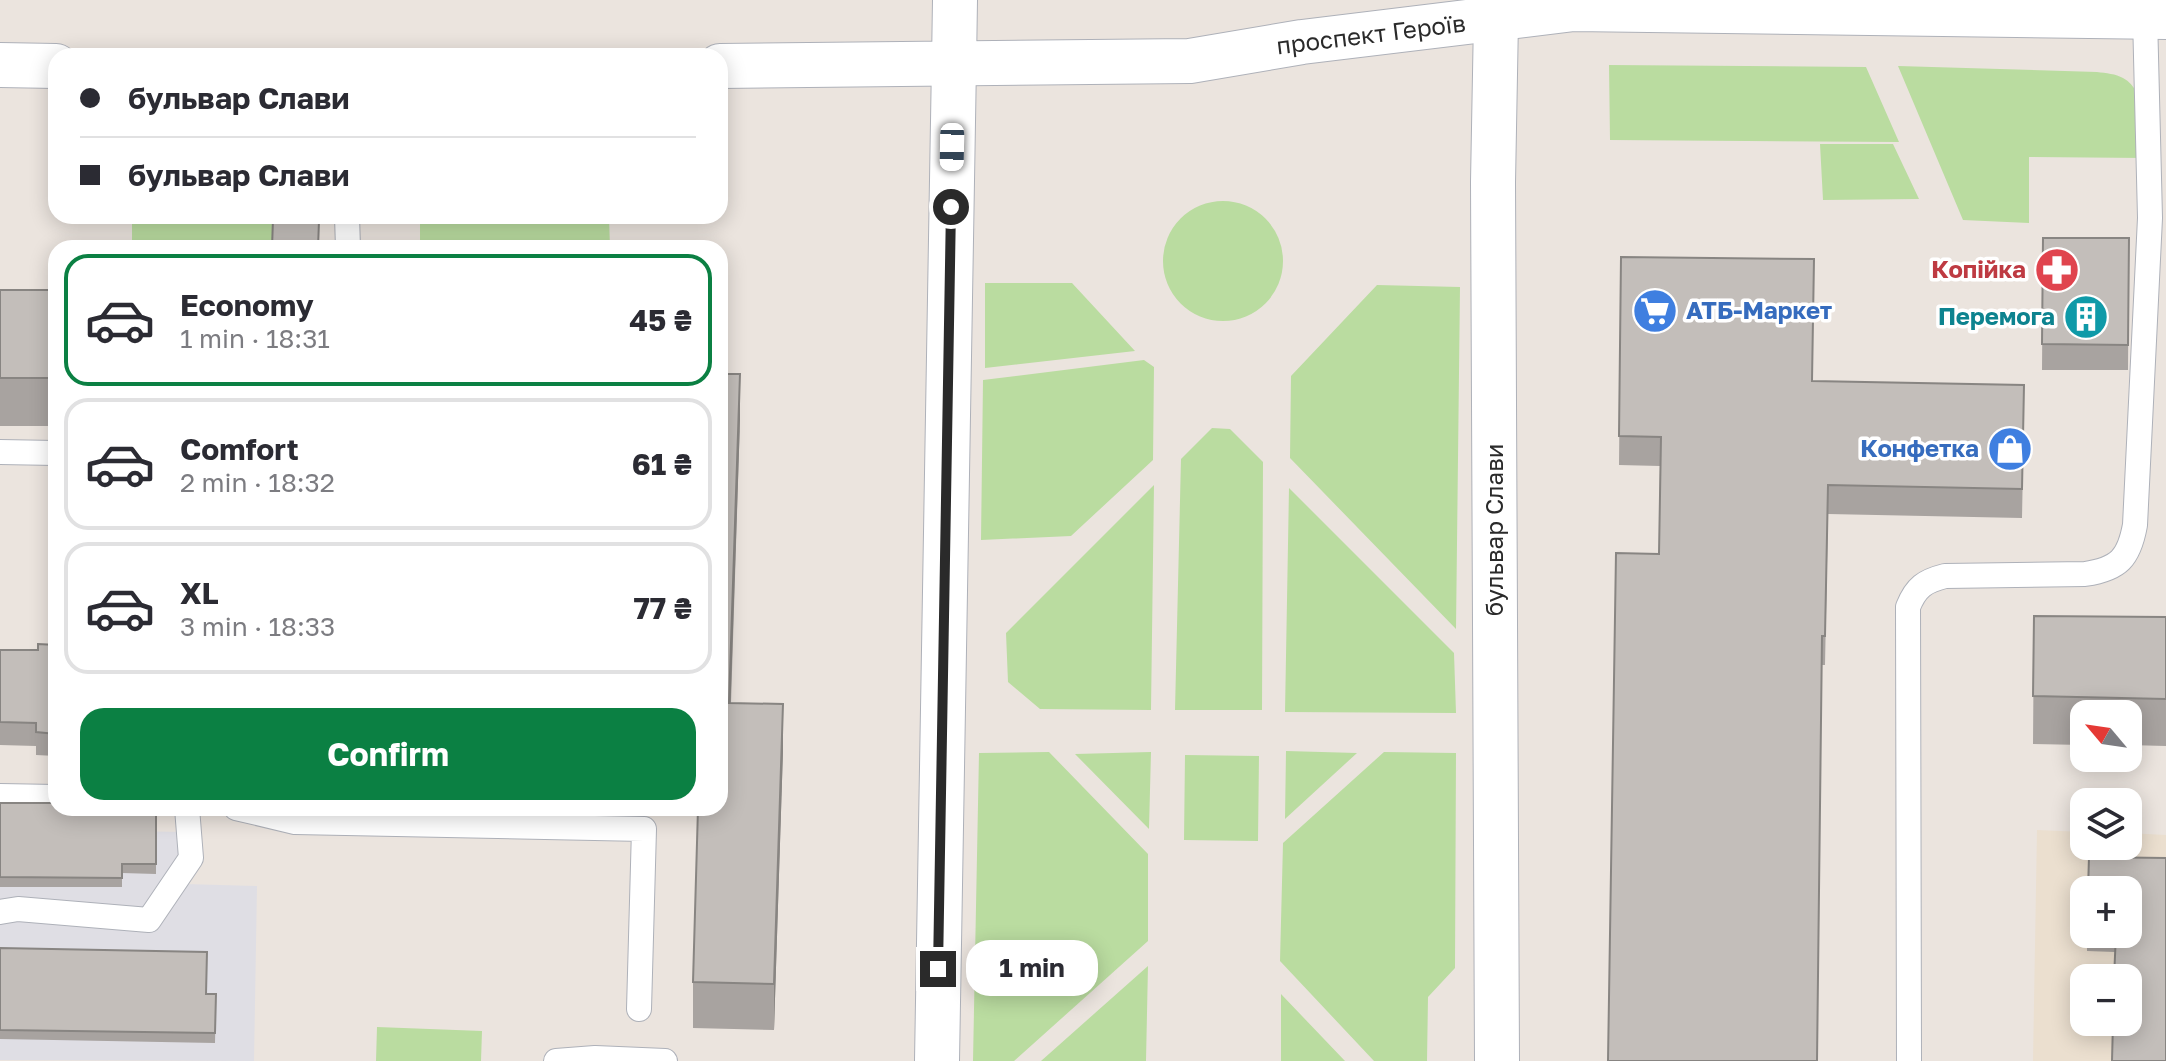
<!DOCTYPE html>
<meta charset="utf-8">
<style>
body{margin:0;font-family:"Golos Text",sans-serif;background:#f2f2f3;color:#2b2b33;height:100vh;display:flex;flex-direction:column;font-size:30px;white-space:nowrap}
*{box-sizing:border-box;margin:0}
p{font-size:26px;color:#7c7c81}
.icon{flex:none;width:44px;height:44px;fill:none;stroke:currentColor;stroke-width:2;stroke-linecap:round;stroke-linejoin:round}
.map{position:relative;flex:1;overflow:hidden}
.drawer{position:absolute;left:48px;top:240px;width:680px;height:576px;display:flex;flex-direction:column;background:#fff;border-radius:24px;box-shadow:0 4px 20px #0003}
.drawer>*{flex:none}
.top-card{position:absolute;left:48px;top:48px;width:680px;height:176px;border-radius:24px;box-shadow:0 4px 20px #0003;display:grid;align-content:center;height:176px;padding:0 32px;background:#fff}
.needle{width:52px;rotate:299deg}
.controls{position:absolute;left:2070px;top:700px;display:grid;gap:16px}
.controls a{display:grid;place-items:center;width:72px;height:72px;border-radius:16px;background:#fff;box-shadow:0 4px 20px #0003;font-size:40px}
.end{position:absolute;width:36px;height:36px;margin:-18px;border:10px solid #2a2a2a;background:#fff;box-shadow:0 0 0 4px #fff}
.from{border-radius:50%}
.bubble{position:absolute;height:56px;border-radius:24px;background:#fff;box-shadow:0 4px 20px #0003;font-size:26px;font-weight:700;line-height:56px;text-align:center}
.car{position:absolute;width:24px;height:48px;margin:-24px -12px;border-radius:10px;box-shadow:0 0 6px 2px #0007;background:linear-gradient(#fff 24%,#345 0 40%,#fff 0 76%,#345 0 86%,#fff 0)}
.top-card b{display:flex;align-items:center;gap:28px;height:76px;font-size:30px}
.top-card b+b{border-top:2px solid #e1e1e2}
.top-card i{width:20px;height:20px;background:#2b2b33}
ul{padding:14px 0 0;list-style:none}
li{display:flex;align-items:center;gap:24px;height:132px;margin:0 16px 12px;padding:0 16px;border:4px solid #e1e1e2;border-radius:24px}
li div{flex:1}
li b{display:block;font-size:30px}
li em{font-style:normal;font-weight:700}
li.active{border-color:#0b8043}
li>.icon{width:72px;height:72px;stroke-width:1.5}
.cta{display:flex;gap:16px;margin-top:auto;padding:16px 32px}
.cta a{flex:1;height:92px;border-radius:24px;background:#0b8043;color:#fff;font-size:32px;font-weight:700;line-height:92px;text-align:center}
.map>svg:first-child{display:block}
</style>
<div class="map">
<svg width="2166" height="1061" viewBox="0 0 2166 1061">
<rect width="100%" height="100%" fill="#ebe4de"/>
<path fill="#dfdee4" d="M0 829 185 832 184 884 257 886 254 1061 0 1060Z"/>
<path fill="#ebdfcf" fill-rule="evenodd" d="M2037 830 2084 832V846H2128V833L2166 835V1061H2033ZM2084 890H2128V934H2084ZM2084 978H2128V1022H2084Z"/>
<path fill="#badca0" d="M1609 65 1866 67 1899 142 1610 140Z
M1898 66 2097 72C2106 73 2116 74 2123 78 2148 91 2143 134 2145 158L2029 157V223L1963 220Z
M1820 144H1893L1919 199 1823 200Z
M1163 261a60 60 0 1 1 120 0a60 60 0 1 1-120 0Z
M132 216H278V248H132Z
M420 216H609L610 248H420Z
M985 283H1072L1135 351 985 368Z
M1377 285 1460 287 1456 629 1290 458 1291 376Z
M1144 360 1154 367 1153 460 1071 536 981 540 983 380Z
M1212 428 1230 429 1263 462 1262 710H1175L1181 459Z
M1154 485 1151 710 1040 709 1008 682 1006 633Z
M1289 488 1454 653 1456 713 1285 712Z
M1286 751 1357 753 1285 819Z
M1049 752 1148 854V941L1014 1061H973L979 753Z
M1151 752 1149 829 1075 754Z
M1384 752 1456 753 1455 968 1428 997 1427 1061H1374L1280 961 1283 843Z
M1185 755 1259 756 1258 841 1184 840Z
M1148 966 1146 1061H1041Z
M1281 994 1345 1061H1281Z
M377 1027 482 1031 481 1061H376Z"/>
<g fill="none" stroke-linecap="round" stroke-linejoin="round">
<g stroke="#aeb1b9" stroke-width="26">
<path id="lane" d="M347 216 348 248
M0 452 56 453
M0 796 56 797
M236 808 295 822 644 829 639 1009
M0 912 18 909 149 920 191 858 187 808
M556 1061 595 1058 665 1061
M1909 1061 1908 607C1916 587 1925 581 1945 576L2085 574C2119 569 2129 558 2135 525L2150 218 2145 16"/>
</g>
<g stroke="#aeb1b9" stroke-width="46">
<path id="street" d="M1496 20 1493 182 1497 1061
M937 1061 954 63"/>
</g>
<g stroke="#aeb1b9" stroke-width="46">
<path id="secondary" d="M954 63 955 0
M0 65 56 66
M720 66 1190 61 1302 42 1574 9 2166 17"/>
</g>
<use href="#lane" stroke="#fff" stroke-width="24"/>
<use href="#street" stroke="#fff" stroke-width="44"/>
<use href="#secondary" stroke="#fff" stroke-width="44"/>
</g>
<path fill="#a8a3a0" d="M2043 238H2129L2128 370H2042Z
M1621 257 1813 381 2024 414 2022 518 1828 514 1825 665H1822L1659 554 1660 466 1619 465Z
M0 290H56V426H0Z
M740 420 731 703 783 750 774 1030 693 1028V982Z
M2034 616 2166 617V746L2128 745V714H2084V745L2033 744Z
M56 645V756L36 755V746L0 745V650H38Z
M0 803 156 808V874L122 873V887H0Z
M2087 934H2128L2115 952 2087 951Z
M0 948 207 994H216L215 1043 0 1039Z"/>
<path fill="#888582" d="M740 374V420L729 749V703Z
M783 704V750L774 1030V984Z"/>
<path fill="#c3beba" stroke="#888582" stroke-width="2" d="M296 217 319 221 318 248H272L273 219Z
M2043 238H2129L2128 345 2042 344Z
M1621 257 1814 259 1812 381 2024 385 2022 489 1828 485 1825 636H1822L1817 1061H1608L1616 553 1659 554 1661 437 1619 436Z
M0 290H56V378H0Z
M720 374H740L729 703 783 704 774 984 693 982 698 808H720Z
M2034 616 2166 617V699L2033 696Z
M38 644 56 645V734L36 732V723L0 722V650H38Z
M0 803H56V808H156V864H122V878L0 877Z
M2089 857 2166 858V1061H2112L2113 1022H2128V978H2114L2116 934H2128V890H2088Z
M0 948 207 952 206 994H216L215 1033 0 1030Z"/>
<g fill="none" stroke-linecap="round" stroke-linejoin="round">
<path stroke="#2a2a2a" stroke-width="10" d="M938 969 951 207"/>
</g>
<defs>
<g id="pharmacy-disc" transform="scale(2.3)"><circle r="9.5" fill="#e0444e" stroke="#fff"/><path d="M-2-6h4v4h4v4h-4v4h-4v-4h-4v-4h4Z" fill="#fff"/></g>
<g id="supermarket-disc" transform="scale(2.3)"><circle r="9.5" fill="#3f7fe0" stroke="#fff"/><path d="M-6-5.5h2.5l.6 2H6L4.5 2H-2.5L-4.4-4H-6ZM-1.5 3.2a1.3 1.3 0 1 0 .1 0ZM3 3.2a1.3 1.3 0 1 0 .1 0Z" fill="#fff"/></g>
<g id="building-disc" transform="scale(2.3)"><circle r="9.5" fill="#0f9aa8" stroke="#fff"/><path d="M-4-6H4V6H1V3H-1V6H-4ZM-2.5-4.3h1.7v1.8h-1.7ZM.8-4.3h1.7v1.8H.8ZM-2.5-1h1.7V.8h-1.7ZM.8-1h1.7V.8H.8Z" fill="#fff"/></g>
<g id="shop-disc" transform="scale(2.3)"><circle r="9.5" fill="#3f7fe0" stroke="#fff"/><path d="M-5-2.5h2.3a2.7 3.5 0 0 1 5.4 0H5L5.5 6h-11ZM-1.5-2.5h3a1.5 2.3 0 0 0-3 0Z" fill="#fff"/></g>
</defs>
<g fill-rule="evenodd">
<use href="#pharmacy-disc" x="2057" y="270"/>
<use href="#supermarket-disc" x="1655" y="311"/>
<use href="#building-disc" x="2086" y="317"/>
<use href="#shop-disc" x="2010" y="449"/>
</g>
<g text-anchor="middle" stroke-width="7" stroke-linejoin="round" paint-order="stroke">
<g font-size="24" fill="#2a2a2a" stroke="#fff">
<text transform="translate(1371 35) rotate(-7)" y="8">проспект Героїв</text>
<text transform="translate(1495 530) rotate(-90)" y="8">бульвар Слави</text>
</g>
<g font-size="24" font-weight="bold" fill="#be3a42" stroke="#fff" text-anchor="end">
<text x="2026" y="278">Копійка</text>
</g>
<g font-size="24" font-weight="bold" fill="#366cbe" stroke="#fff" text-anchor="start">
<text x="1686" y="319">АТБ-Маркет</text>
<text x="1979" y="457" text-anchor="end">Конфетка</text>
</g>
<g font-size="24" font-weight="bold" fill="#0d838f" stroke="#fff" text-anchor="end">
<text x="2055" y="325">Перемога</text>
</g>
</g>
</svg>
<div class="controls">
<a><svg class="needle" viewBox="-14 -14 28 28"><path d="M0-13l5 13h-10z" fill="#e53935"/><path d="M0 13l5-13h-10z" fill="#7c7c81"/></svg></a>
<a><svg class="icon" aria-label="layers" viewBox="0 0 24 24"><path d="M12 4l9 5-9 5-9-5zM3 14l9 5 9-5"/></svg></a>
<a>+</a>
<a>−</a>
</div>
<i class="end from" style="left:951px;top:207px"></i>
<i class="end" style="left:938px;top:969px"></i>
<div class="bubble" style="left:966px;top:940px;width:132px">1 min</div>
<i class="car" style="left:952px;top:147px;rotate:181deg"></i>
<div class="top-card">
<b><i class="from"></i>бульвар Слави</b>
<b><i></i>бульвар Слави</b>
</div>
<section class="drawer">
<ul>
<li class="active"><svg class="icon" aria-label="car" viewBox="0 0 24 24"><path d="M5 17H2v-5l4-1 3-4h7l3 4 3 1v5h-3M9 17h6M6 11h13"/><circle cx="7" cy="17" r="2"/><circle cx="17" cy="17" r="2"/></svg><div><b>Economy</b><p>1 min · 18:31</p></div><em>45 ₴</em></li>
<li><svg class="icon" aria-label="car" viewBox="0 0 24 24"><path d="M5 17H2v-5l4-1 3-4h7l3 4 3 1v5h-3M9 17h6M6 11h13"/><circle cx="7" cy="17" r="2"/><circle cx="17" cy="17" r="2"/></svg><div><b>Comfort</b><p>2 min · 18:32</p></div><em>61 ₴</em></li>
<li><svg class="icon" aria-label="car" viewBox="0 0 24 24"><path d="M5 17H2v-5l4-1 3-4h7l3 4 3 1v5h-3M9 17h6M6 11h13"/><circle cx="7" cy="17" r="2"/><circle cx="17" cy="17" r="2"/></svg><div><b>XL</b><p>3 min · 18:33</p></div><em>77 ₴</em></li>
</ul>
<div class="cta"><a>Confirm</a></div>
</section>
</div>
